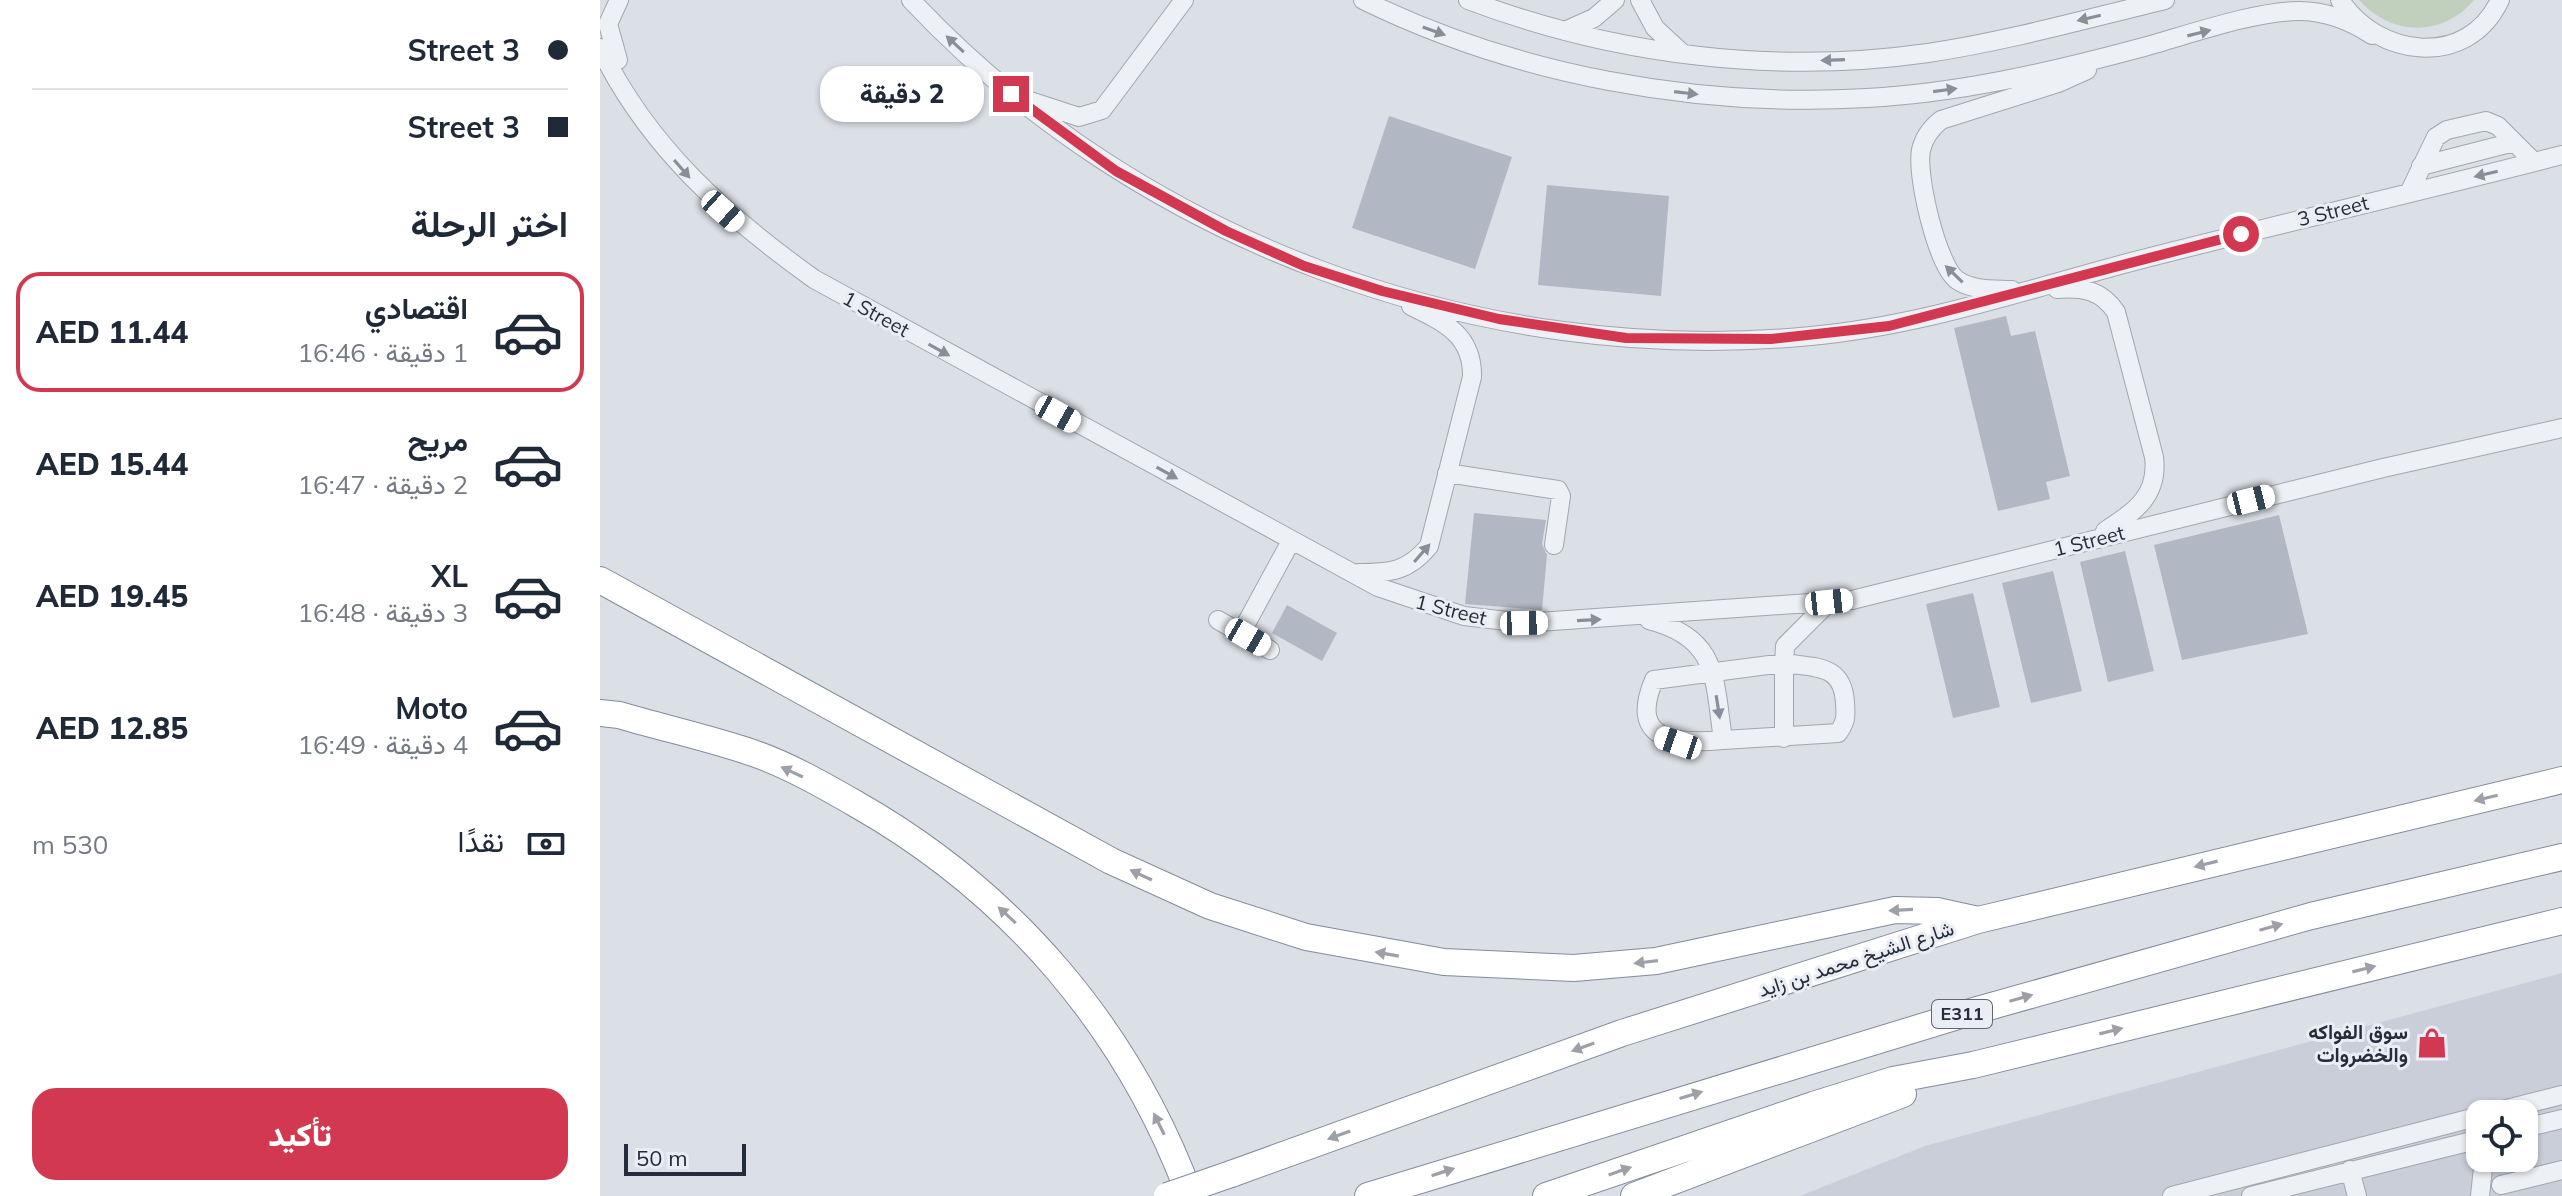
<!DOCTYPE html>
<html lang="ar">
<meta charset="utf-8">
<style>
body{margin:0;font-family:Mulish,Vazirmatn,sans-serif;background:#f2f2f3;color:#1f2937;direction:rtl;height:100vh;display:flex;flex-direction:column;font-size:30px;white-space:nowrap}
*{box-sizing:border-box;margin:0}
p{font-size:26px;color:#747a83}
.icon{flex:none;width:44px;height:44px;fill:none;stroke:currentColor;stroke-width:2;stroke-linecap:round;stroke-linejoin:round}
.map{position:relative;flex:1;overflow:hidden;direction:ltr}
.drawer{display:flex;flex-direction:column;background:#fff;width:600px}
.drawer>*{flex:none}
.banner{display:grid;align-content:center;height:176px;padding:0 32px;background:#fff}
.fabs{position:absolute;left:1866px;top:1100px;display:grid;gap:16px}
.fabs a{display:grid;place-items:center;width:72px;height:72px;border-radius:16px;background:#fff;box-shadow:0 2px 6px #0004;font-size:40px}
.scale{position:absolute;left:24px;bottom:20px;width:122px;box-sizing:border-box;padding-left:8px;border:4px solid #252d3c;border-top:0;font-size:22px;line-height:28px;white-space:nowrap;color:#252d3c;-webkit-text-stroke:6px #eaeef4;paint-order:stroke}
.end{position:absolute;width:36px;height:36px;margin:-18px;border:10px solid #d23950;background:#fff;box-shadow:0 0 0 4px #fff}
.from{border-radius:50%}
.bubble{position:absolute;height:56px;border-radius:24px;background:#fff;box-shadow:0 2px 6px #0004;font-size:26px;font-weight:800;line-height:56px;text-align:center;direction:rtl}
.car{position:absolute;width:24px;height:48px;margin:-24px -12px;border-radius:10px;box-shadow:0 0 6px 2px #0007;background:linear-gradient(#fff 24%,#345 0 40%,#fff 0 76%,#345 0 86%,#fff 0)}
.banner b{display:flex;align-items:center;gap:28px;height:76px;font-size:30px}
.banner b+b{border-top:2px solid #e0e1e3}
.banner i{width:20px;height:20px;background:#1f2937}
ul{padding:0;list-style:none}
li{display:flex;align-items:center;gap:24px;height:120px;margin:0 16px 12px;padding:0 16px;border:4px solid transparent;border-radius:24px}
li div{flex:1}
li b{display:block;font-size:30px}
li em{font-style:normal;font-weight:800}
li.on{border-color:#d23950}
li>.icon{width:72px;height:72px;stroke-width:1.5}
h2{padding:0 32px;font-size:36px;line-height:96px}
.pay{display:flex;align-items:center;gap:20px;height:88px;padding:0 32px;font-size:30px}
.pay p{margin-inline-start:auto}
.cta{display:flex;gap:16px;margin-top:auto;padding:16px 32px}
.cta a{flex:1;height:92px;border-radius:24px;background:#d23950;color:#fff;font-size:32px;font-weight:800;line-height:92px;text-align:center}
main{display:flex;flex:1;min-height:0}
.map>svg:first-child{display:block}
</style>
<main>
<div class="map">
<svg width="1962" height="1196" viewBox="0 0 1962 1196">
<rect width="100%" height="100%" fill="#dbdfe6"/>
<path fill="#c9ced8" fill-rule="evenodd" d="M1962 973V1196H1200L1325 1146ZM1880 1114H1924V1158H1880Z"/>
<path fill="#c1d0bc" d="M1759 0H1874C1842 38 1791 36 1759 0Z"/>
<path fill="#b2b8c3" d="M789 116 912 157 875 269 752 228Z
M947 185 1069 196 1061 296 938 285Z
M1406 316 1411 336 1435 331 1470 476 1446 482 1450 499 1398 511 1354 328Z
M874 513 946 520 942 544 947 555 942 610 865 604Z
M1679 515 1708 634 1582 660 1554 545Z
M1525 551 1554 671 1508 682 1480 562Z
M1453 571 1482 691 1431 703 1402 583Z
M1373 593 1400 707 1353 718 1326 604Z
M687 605 737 633 722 661 672 633Z"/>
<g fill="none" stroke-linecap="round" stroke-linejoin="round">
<g stroke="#a1a6b0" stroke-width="20">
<path id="minor" d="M311 0C538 242 881 368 1211 336 1321 326 1425 290 1531 262 1674 225 1819 192 1962 155
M763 0C916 75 1097 108 1267 98 1359 93 1451 72 1540 48 1585 36 1654 11 1699 11 1726 11 1749 20 1772 35
M868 0C1013 55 1174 75 1328 53 1408 41 1486 19 1565 0
M1040 0 1055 28 1081 52
M1740 0C1777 57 1867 70 1900 0
M965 31 994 18 1015 0
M0 48C48 147 126 216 214 279L778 587 864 616 924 623 1252 600 1783 468 1962 428
M18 60 8 24 19 0
M427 100 479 117 502 110 584 0
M1821 166 1914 142
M1809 193 1836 137 1847 130 1886 121 1898 126 1934 162
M1457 289C1483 287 1501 290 1516 312L1554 457C1559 496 1534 512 1505 531
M1412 290C1394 289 1373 291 1357 280 1337 265 1316 175 1321 150 1324 137 1331 128 1341 120L1458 83 1487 70
M847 473 958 490 961 496 954 545
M758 573C789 573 808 572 829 546L872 377C873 335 844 322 811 306
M618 620 670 650
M1049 620C1119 638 1114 679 1123 740L1238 733C1246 722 1246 717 1245 703 1243 664 1216 668 1184 663L1185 646 1229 602
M641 633 691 541
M1123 740C1079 744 1027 743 1054 680L1184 663V738
M1887 1114 1962 1095
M1924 1128 1962 1119
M1750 1170 1757 1196
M1901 1185 1962 1170
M1572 1196 1880 1116
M1651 1196 1880 1139
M1880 1196 1884 1158"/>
</g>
<g stroke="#828c9d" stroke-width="28">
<path id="highway" d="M0 580 511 861 610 906 706 937 844 962 974 968 1056 961 1295 910 1337 911 1378 920
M0 713 19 715C63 728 109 738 153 753 188 765 223 785 256 804 411 892 528 1028 590 1196
M631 1174 1022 1033 1378 920 1962 780
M768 1196 1374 1011 1711 916 1962 857
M946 1196 1213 1105 1293 1080 1373 1065 1962 921
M1034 1196 1303 1094"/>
</g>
<use href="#minor" stroke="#edf0f4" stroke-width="18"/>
<use href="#highway" stroke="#fff" stroke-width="26"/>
<g stroke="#828c9d" stroke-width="28" stroke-linecap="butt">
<path id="highway-bridge" d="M567 1196 631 1174"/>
</g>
<use href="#highway-bridge" stroke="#fff" stroke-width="26"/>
</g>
<defs><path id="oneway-solid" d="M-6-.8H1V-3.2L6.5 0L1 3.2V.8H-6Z" transform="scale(2)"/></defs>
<g fill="#898e98">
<use href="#oneway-solid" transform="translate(1489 18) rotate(167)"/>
<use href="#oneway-solid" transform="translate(834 31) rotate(20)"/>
<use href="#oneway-solid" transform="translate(1599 33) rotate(-14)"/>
<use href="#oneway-solid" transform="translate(355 44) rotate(-137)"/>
<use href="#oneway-solid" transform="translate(1233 60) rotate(178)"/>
<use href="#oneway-solid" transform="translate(1345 90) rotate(-8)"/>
<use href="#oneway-solid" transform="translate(1086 93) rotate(7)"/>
<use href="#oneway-solid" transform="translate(82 169) rotate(49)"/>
<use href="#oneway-solid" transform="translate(1886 174) rotate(167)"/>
<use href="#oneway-solid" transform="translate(1354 274) rotate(-136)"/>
<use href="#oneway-solid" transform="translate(339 350) rotate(29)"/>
<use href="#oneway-solid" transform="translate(567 473) rotate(29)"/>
<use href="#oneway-solid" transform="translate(822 553) rotate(-49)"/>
<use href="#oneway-solid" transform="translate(989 620) rotate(-3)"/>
<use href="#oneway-solid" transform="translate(1118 707) rotate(81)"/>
</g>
<g fill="#9da0a7">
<use href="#oneway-solid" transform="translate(192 772) rotate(-155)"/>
<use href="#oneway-solid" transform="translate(1886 798) rotate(167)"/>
<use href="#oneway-solid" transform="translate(1606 864) rotate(166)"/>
<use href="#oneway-solid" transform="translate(541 875) rotate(-155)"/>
<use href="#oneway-solid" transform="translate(1301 910) rotate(177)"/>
<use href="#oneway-solid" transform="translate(407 915) rotate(-137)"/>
<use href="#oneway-solid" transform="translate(1671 927) rotate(-16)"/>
<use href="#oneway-solid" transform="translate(787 954) rotate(-170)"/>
<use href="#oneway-solid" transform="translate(1046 962) rotate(173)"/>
<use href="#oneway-solid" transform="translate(1764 969) rotate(-14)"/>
<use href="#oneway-solid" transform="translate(1421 998) rotate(-16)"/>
<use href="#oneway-solid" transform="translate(1511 1031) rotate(-14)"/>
<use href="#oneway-solid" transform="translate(983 1047) rotate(160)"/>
<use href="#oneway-solid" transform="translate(1091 1095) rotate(-17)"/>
<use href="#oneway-solid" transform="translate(559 1124) rotate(-116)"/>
<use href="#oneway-solid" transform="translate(739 1135) rotate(160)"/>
<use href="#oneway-solid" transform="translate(1020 1171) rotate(-19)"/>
<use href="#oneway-solid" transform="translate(843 1172) rotate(-18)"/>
</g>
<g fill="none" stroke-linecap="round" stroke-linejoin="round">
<path stroke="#d23950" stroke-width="10" d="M411 94 516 171 626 231 704 266 782 291 899 319 1026 338 1171 339 1289 326 1641 234"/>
</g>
<defs>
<g id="shop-bare" transform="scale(2.4)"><path d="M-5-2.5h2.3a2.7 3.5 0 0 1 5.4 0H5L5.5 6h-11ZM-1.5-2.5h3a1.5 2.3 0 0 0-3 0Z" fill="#d23950" stroke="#eaeef4" stroke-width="2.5" paint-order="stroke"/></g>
</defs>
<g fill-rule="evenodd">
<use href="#shop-bare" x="1832" y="1043"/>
</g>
<g text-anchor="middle" stroke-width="6" stroke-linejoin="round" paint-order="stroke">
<rect fill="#eaeef4" stroke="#606773" stroke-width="2" x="1332" y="1000" width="60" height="28" rx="6"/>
<g font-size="18" font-weight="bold" fill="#252d3c">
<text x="1362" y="1020">E311</text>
</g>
<g font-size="20" fill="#252d3c" stroke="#eaeef4">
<text transform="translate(1733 211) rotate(-14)" y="7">3 Street</text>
<text transform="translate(276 314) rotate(29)" y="7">1 Street</text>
<text transform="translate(1489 541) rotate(-14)" y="7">1 Street</text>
<text transform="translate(851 610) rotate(14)" y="7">1 Street</text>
<text transform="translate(1256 959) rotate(-18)" y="7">شارع الشيخ محمد بن زايد</text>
</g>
<g font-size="20" font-weight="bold" fill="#252d3c" stroke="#eaeef4" text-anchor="end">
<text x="1808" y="1039">سوق الفواكه<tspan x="1808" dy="23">والخضروات</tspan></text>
</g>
</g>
</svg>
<div class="fabs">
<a><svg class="icon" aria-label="locate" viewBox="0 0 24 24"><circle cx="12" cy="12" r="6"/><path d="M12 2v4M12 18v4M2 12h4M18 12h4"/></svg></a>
</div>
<div class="scale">50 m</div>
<i class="end from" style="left:1641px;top:234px"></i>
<i class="end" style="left:411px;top:94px"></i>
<div class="bubble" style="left:220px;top:66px;width:164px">2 دقيقة</div>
<i class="car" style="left:123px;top:211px;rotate:132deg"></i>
<i class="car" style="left:458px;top:414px;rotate:119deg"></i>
<i class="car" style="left:1651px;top:500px;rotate:76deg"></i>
<i class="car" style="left:1229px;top:602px;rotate:84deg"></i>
<i class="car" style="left:924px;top:623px;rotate:89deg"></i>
<i class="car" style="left:648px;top:637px;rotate:120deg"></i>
<i class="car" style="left:1078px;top:743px;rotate:289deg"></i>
</div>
<section class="drawer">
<div class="banner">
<b><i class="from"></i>3 Street</b>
<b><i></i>3 Street</b>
</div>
<h2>اختر الرحلة</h2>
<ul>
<li class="on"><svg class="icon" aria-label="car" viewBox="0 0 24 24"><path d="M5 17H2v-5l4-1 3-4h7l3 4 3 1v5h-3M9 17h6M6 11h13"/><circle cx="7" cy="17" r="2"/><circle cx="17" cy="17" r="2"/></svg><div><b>اقتصادي</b><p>1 دقيقة · 16:46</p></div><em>AED 11.44</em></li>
<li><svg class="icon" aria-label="car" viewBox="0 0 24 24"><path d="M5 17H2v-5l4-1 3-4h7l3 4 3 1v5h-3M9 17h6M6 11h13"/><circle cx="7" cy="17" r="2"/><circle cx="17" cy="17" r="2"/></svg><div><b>مريح</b><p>2 دقيقة · 16:47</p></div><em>AED 15.44</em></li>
<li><svg class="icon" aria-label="car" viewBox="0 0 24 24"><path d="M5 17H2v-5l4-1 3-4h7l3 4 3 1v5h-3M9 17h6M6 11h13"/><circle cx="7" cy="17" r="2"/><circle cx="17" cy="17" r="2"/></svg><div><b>XL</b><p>3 دقيقة · 16:48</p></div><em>AED 19.45</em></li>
<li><svg class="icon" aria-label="car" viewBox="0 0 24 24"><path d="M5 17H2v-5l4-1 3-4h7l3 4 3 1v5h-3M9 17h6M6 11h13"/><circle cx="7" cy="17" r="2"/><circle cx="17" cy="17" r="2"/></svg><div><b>Moto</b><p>4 دقيقة · 16:49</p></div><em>AED 12.85</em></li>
</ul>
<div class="pay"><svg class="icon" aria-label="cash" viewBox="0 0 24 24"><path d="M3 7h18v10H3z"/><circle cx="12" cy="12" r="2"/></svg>نقدًا<p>530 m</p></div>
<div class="cta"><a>تأكيد</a></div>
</section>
</main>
